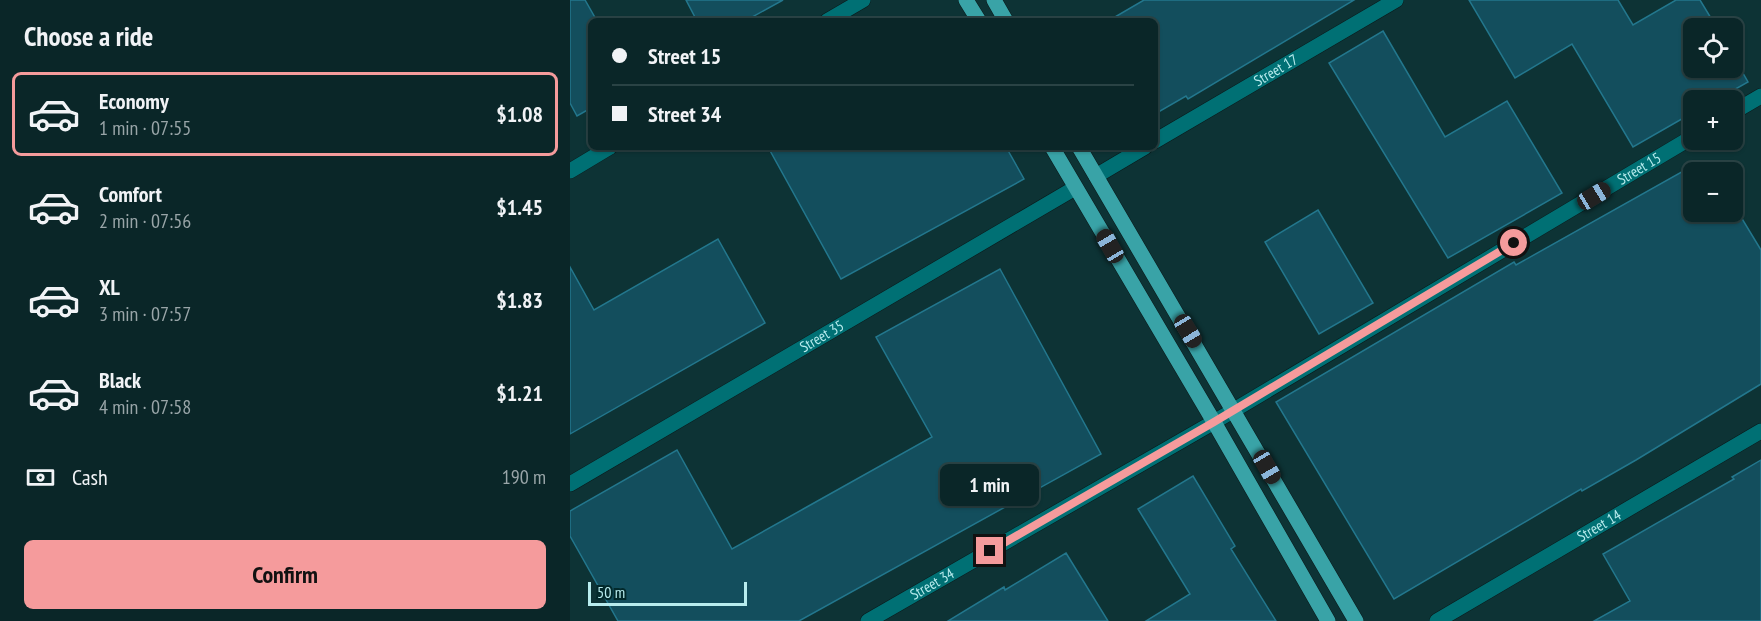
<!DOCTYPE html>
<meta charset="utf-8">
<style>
body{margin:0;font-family:"PT Sans Narrow",sans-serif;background:#132e30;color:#f1f3f6;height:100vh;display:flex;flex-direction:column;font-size:22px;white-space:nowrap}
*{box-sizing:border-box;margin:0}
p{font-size:20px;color:#99a5a8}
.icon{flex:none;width:33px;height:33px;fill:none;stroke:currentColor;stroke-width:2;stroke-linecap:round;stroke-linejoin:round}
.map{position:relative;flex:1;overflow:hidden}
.sheet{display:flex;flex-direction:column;background:#0a2628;width:570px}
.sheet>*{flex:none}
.hud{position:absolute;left:18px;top:18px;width:570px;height:132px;border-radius:9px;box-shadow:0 2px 4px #0004,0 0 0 2px #2a4345;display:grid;align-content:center;height:132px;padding:0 24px;background:#0a2628}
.buttons{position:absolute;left:1113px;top:18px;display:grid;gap:12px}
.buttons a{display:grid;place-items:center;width:60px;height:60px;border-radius:9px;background:#0a2628;box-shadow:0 2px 4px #0004,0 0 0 2px #2a4345;font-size:30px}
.scale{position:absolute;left:18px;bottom:15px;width:159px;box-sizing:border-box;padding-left:6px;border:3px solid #b8ecee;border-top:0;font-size:16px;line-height:21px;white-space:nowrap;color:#b8ecee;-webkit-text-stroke:4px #02292b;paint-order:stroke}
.end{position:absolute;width:27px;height:27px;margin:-14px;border:8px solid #f59b9c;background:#111;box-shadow:0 0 0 3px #111}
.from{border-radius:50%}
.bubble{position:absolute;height:42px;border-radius:9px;background:#0a2628;box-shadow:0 2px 4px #0004,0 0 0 2px #2a4345;font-size:20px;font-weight:700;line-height:42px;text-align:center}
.car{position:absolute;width:18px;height:36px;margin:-18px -9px;border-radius:8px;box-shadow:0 0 4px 2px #0007;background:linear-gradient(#222 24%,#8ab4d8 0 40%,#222 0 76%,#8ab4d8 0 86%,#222 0)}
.hud b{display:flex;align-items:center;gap:21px;height:57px;font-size:22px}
.hud b+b{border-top:2px solid #2a4345}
.hud i{width:15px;height:15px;background:#f1f3f6}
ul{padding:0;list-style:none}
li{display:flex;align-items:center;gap:18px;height:84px;margin:0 12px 9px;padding:0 12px;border:3px solid transparent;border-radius:9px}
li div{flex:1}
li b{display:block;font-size:22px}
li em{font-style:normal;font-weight:700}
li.on{border-color:#f59b9c}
li>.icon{width:54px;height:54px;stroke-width:1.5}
h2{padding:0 24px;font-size:27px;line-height:72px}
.pay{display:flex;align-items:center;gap:15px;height:66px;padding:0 24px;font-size:22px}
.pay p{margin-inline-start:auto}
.primary-button{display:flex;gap:12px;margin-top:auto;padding:12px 24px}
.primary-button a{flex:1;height:69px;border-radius:9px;background:#f59b9c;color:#111;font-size:24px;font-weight:700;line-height:69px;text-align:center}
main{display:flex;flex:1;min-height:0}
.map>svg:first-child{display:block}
</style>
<main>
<section class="sheet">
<h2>Choose a ride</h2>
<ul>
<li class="on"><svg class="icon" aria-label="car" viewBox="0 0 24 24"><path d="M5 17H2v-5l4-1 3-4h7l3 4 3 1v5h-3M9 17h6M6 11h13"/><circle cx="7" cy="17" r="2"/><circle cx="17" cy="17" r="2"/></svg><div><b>Economy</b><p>1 min · 07:55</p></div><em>$1.08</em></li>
<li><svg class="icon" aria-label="car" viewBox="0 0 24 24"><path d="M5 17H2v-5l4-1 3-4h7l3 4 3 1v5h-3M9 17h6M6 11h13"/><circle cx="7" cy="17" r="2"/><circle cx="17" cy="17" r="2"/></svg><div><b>Comfort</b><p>2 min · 07:56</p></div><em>$1.45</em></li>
<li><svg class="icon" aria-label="car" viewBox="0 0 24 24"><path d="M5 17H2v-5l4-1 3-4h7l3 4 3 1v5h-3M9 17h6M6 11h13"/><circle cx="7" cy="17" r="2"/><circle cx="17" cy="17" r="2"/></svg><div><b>XL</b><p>3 min · 07:57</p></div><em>$1.83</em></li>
<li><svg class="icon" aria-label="car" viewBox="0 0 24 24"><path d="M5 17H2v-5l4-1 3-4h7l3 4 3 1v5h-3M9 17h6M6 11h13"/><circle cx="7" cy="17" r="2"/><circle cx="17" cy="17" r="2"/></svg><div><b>Black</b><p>4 min · 07:58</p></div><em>$1.21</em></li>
</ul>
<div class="pay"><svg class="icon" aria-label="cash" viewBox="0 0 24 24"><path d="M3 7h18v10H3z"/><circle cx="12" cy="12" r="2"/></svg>Cash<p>190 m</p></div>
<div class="primary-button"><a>Confirm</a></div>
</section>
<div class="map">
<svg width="1191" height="621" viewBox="0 0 1191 621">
<rect width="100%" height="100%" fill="#0d3335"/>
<path fill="#134e5d" stroke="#23778d" stroke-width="1.5" d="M0 0H15L27 21H21V108L7 116 0 103Z
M116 0H213L175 21H127Z
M574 0H784L618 99 616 96 585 114V21H538Z
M899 0H1048L1063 25 1106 0H1130L1147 28H1124V68H1170L1178 82 1146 100H1124V112L1063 147 1002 44 945 78Z
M813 31 875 137 937 101 992 193 878 258 759 63Z
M198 147H436L454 179 271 279Z
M1124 165V212H1168L1191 250V384L1066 460 1012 491 1011 489 824 599 706 402 944 262 946 265Z
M748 210 803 303 749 334 695 242Z
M148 239 195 323 0 434V267L24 310Z
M430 269 531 454 229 621H48L0 536V511L107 450 162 549 235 508 362 437 306 337Z
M1191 460V621H1024L1060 601 1033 554 1164 479 1162 477Z
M623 476 665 546 661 549 706 621H576L620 594 568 509Z
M496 553 538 621H378L434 587 435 590Z"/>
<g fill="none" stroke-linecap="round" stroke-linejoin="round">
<g stroke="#091819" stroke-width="16">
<g id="minor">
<path d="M257 21 293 0"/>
<path d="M1162 113 1191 96"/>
<path id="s1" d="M585 141 826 0"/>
<path d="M0 171 40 147"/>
<path d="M526 176 575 147"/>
<path id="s2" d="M0 484 505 188"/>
<path id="s3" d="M298 621 644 422 1124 136"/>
<path id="s4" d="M867 621 1191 431"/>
</g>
</g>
<g stroke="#091819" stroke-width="16">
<path id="major" d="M396 0 409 21
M424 0 436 21
M482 147 644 422 758 621
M509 147 786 621"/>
</g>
<use href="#minor" stroke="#007074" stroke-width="15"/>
<use href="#major" stroke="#39a3a7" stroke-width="15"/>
</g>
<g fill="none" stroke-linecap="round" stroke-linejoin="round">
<path stroke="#f59b9c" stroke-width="8" d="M420 551 644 422 944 243"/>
</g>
<g text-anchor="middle" stroke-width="4.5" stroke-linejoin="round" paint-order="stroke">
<g font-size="15" fill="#b8ecee" stroke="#02292b">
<text dy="5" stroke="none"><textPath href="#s1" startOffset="140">Street 17</textPath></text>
<text dy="5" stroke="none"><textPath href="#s3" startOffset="894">Street 15</textPath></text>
<text dy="5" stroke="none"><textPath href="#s2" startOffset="292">Street 35</textPath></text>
<text dy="5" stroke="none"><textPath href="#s4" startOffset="188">Street 14</textPath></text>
<text dy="5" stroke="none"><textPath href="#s3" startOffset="74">Street 34</textPath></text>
</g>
</g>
</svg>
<div class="buttons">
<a><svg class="icon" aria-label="locate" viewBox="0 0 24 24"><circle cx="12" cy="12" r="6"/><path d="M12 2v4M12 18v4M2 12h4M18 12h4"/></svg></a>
<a>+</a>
<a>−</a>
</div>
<div class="scale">50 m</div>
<i class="end from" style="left:944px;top:243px"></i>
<i class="end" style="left:420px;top:551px"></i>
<div class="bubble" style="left:370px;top:464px;width:99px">1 min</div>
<i class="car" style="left:1024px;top:196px;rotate:59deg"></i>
<i class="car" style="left:540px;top:246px;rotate:330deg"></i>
<i class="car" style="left:618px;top:331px;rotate:149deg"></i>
<i class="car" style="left:697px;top:467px;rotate:150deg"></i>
<div class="hud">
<b><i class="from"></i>Street 15</b>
<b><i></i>Street 34</b>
</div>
</div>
</main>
